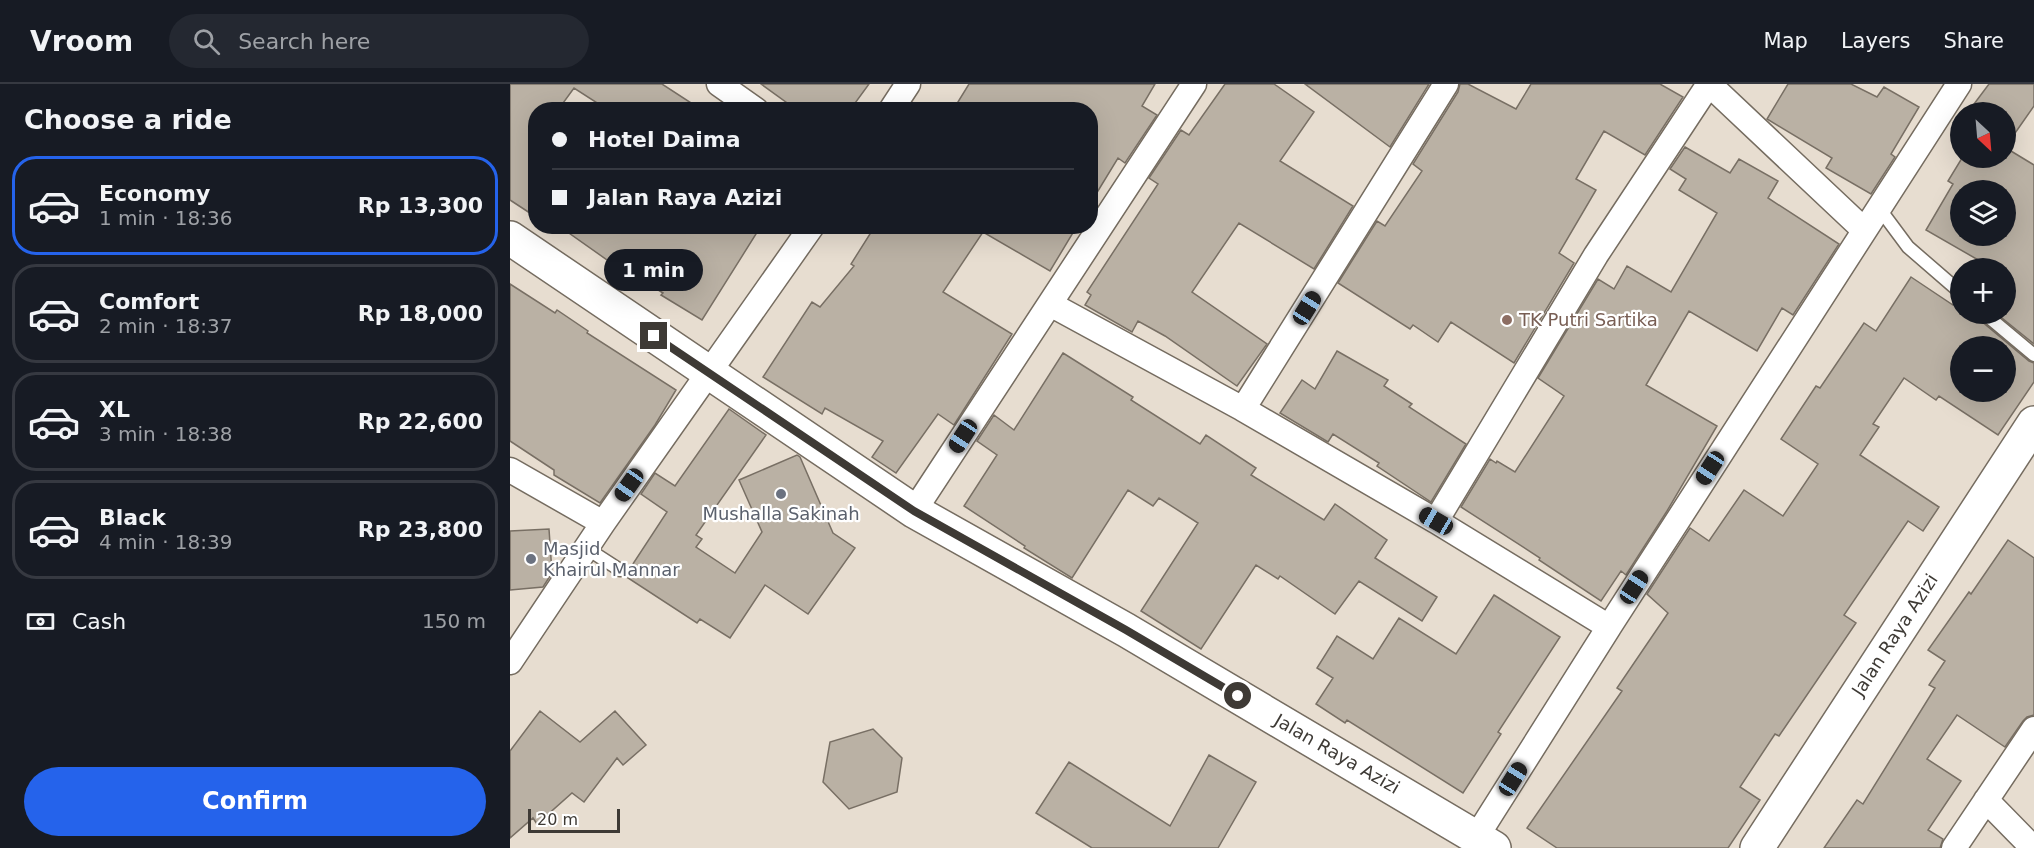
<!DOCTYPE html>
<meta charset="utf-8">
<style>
body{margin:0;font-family:"DejaVu Sans",sans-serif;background:#242831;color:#f1f3f6;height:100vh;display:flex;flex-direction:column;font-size:22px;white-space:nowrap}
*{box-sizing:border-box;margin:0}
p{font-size:20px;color:#9ea1a6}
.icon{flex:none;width:33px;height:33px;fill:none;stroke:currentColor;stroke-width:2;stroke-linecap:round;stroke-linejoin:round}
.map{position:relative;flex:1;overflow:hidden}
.side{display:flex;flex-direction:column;background:#171b24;width:510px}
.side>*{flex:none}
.top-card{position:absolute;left:18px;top:18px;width:570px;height:132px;border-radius:24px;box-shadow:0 6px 24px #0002;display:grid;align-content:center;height:132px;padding:0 24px;background:#171b24}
.needle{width:39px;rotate:154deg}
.tools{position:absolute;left:1440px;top:18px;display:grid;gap:12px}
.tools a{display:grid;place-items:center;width:66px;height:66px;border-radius:50%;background:#171b24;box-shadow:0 6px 24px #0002;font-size:30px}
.scale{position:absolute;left:18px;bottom:15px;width:92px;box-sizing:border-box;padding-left:6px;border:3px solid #3e3a35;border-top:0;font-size:16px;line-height:21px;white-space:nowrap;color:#3e3a35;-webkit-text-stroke:4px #fff;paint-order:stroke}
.end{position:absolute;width:27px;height:27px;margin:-14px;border:8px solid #3e3a35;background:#fff;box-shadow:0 0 0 3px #fff}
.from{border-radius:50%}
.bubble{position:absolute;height:42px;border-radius:21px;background:#171b24;box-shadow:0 6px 24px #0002;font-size:20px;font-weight:700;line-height:42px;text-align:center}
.car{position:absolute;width:18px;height:36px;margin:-18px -9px;border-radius:8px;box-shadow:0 0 4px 2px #0007;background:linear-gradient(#222 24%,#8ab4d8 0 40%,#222 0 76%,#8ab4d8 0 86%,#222 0)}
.top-card b{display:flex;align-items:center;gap:21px;height:57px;font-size:22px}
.top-card b+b{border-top:2px solid #363941}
.top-card i{width:15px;height:15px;background:#f1f3f6}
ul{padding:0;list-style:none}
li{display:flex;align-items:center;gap:18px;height:99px;margin:0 12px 9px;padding:0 12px;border:3px solid #363941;border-radius:24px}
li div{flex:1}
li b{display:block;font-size:22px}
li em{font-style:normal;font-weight:700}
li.on{border-color:#2563eb}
li>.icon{width:54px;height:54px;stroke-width:1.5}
h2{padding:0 24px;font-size:27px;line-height:72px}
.pay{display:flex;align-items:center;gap:15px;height:66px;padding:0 24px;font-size:22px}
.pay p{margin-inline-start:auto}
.primary-button{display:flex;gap:12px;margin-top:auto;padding:12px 24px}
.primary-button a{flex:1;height:69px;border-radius:36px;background:#2563eb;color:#fff;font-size:24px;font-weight:700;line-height:69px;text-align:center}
header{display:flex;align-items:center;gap:36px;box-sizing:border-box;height:84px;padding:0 30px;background:#171b24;border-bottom:2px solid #363941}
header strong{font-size:28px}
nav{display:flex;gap:33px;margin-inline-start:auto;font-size:21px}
.search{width:420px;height:54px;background:#242831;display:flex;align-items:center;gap:15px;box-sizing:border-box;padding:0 21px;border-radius:33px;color:#9ea1a6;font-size:22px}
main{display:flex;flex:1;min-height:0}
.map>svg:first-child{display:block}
</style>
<header>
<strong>Vroom</strong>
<div class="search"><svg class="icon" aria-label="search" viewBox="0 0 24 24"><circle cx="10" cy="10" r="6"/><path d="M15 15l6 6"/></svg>Search here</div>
<nav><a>Map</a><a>Layers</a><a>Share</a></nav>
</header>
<main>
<section class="side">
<h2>Choose a ride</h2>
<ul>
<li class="on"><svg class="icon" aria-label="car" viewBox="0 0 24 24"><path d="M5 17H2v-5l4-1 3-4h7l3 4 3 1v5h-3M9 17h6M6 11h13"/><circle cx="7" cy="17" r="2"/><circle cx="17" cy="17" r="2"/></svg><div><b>Economy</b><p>1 min · 18:36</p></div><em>Rp 13,300</em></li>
<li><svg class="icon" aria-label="car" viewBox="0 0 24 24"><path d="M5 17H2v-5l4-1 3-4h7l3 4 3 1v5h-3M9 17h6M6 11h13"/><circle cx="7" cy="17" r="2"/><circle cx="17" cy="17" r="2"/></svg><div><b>Comfort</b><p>2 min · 18:37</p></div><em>Rp 18,000</em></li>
<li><svg class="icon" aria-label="car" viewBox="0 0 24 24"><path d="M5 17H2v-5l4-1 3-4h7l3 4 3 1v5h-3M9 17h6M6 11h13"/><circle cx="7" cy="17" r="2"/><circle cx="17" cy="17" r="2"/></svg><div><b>XL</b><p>3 min · 18:38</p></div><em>Rp 22,600</em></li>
<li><svg class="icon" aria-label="car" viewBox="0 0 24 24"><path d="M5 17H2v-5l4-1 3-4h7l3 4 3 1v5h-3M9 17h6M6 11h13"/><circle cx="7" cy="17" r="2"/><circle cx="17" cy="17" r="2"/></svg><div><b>Black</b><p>4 min · 18:39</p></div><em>Rp 23,800</em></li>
</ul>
<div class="pay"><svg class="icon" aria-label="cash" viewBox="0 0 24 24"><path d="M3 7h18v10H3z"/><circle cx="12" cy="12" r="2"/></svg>Cash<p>150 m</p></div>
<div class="primary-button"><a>Confirm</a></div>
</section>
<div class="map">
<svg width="1524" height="764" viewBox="0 0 1524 764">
<rect width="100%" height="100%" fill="#e7ddd0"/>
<path fill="#bab1a4" stroke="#786f64" stroke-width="1.5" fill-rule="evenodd" d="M0 0H152L192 26H98L64 4 48 26H26V133L0 116Z
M251 0H359L340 26H287Z
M459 0H645L632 22 647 31 615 79 608 74 580 120V26H443Z
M715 0H764L804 28 770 77 843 122 804 185 729 139 682 208 757 260 727 302 655 252 628 237 622 248 575 221 581 211 577 208 648 100 639 94 671 46 679 51Z
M795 0H919L880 63Z
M950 0H958L1006 25 1021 0H1150L1173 13 1135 71 1094 47 1066 95 1086 106 1049 169 1064 179 1004 279 941 238 928 258 903 241 900 245 828 199 867 137 875 142 912 87 903 80 948 8Z
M1278 0H1341L1367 13 1374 3 1409 23 1381 70 1385 73 1361 110 1316 84 1322 74 1257 35Z
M1479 0H1524V22L1496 62V28H1458Z
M1175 63 1220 89 1229 75 1268 97 1258 114 1329 160 1283 231 1272 224 1247 267 1179 227 1136 301 1207 342 1157 427 1116 491 1111 487 1091 517 1029 476 1030 474 951 423 980 375 986 379 987 377 1005 388 1054 312 1028 294 1088 195 1104 205 1117 182 1161 208 1207 129 1169 106 1176 95 1160 85Z
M1496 64 1524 81V260L1487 230H1496V184H1474L1477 181 1416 146 1443 100 1438 97 1452 74H1496ZM1450 106H1496V152H1450Z
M49 142H251L192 236 151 211 153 209 109 181 107 183Z
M365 142H567L540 187 473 148 433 208 502 250 444 341 428 330 386 389 362 373 373 357 315 324 312 330 253 293 302 218 310 223 344 182 341 180Z
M1401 193 1443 221 1447 216H1450V230H1467L1470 236 1519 277 1524 279V298L1488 351 1429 312 1426 316 1394 294 1363 340 1369 343 1350 371 1429 423 1413 447 1398 437 1334 531 1346 539 1269 652 1265 650 1230 703 1250 716 1218 764H1047L1017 744 1112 607 1107 604 1158 529 1137 510 1180 444 1199 457 1234 406 1273 432 1308 380 1271 355 1306 302 1310 304 1354 239 1366 247ZM1450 262H1496V308H1450Z
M0 200 45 229 47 226 78 247 77 249 166 306 145 341 90 419 44 391V386L0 357Z
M827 267 878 296 874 302 902 320 899 323 956 360 921 418 867 382 869 379 823 350 818 358 770 329 792 296 805 305Z
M553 269 623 313 621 316 690 360 696 351 746 384 741 391 814 436 825 420 877 456 865 474 927 513 912 537 849 497 825 530 770 492 768 495 746 481 691 565 631 527 688 439 649 414 643 422 618 406 562 494 514 464 515 462 454 422 487 371 467 357 484 331 504 346Z
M219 325 256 351 186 451 192 455 186 463 225 489 252 448 229 396 287 371 290 373 323 449 345 464 298 530 255 501 220 554 190 535 187 539 115 492 157 428 131 410 145 389 165 402Z
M39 445 42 489 33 503 0 506V447Z
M1498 456 1524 474V631L1517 633 1513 637 1495 663 1447 631 1417 675 1451 697 1418 746 1433 755 1430 764H1314L1347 716 1353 720 1425 604 1419 601 1435 577 1418 566 1459 508 1461 510Z
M984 511 1050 553 988 648 991 650 953 709 837 636 835 639 806 620 823 594 807 584 827 552 863 575 889 534 946 570Z
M30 627 70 658 105 627 136 661 113 681 107 674 74 718 62 709 27 740 23 734 0 754V667Z
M363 645 392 674 387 708 339 725 313 698 320 658Z
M699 671 746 698 708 764H582L526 729 559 678 660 742Z"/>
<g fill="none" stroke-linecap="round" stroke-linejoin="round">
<g stroke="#756c60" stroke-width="15">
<path id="lane" d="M1369 124 1398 163 1450 208
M1475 230 1524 271
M76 464 110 486"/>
</g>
<g stroke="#756c60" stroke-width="27">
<path id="street" d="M209 0 246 26
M1199 0 1354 146
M381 26 398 0
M540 220 733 325 936 0
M733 325 926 437 1099 543 1449 0
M0 386 93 439
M404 427 684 0
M926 437 1086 171 1199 0
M0 578 93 439 302 142
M1476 716 1523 764
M967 752 1099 543
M1444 764 1524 645"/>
</g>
<g stroke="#756c60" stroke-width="36">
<path id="secondary" d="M0 154 404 427 616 546 984 764
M1247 764 1524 339"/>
</g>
<use href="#lane" stroke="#fff" stroke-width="12"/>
<use href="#street" stroke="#fff" stroke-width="24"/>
<use href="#secondary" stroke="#fff" stroke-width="33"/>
</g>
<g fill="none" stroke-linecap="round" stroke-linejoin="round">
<path stroke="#3e3a35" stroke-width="8" d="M144 252 404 427 616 546 728 612"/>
</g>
<circle fill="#8d6e63" stroke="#fff" stroke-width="2" cx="997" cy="236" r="6"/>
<g fill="#6b7280" stroke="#fff" stroke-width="2">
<circle cx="271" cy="410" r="6"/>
<circle cx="21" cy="475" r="6"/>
</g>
<g text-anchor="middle" stroke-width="4.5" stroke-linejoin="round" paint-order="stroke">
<g font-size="18" fill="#785e54" stroke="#fff" text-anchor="start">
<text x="1009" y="242">TK Putri Sartika</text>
</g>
<g font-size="18" fill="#5b616d" stroke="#fff">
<text x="271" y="436">Mushalla Sakinah</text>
<text x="33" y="471" text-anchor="start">Masjid<tspan x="33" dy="21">Khairul Mannar</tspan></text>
</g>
<g font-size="18" fill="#3e3a35" stroke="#fff">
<text transform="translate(1385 551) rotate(-57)" y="6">Jalan Raya Azizi</text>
<text transform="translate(827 670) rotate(30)" y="6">Jalan Raya Azizi</text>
</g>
</g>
</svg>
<div class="tools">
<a><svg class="needle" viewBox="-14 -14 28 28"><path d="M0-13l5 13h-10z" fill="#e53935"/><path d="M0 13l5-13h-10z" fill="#9ea1a6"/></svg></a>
<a><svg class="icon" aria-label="layers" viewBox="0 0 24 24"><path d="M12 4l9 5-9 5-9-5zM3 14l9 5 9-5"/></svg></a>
<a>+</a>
<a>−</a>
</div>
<div class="scale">20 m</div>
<i class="end from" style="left:728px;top:612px"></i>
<i class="end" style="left:144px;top:252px"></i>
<div class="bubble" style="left:94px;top:165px;width:99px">1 min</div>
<i class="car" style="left:797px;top:224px;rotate:32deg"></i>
<i class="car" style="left:453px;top:352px;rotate:213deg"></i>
<i class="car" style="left:1200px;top:384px;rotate:213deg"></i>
<i class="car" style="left:119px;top:401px;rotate:215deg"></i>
<i class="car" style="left:926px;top:437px;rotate:300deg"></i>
<i class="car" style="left:1124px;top:503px;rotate:33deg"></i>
<i class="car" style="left:1003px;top:695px;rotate:32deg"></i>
<div class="top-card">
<b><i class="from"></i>Hotel Daima</b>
<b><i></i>Jalan Raya Azizi</b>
</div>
</div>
</main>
